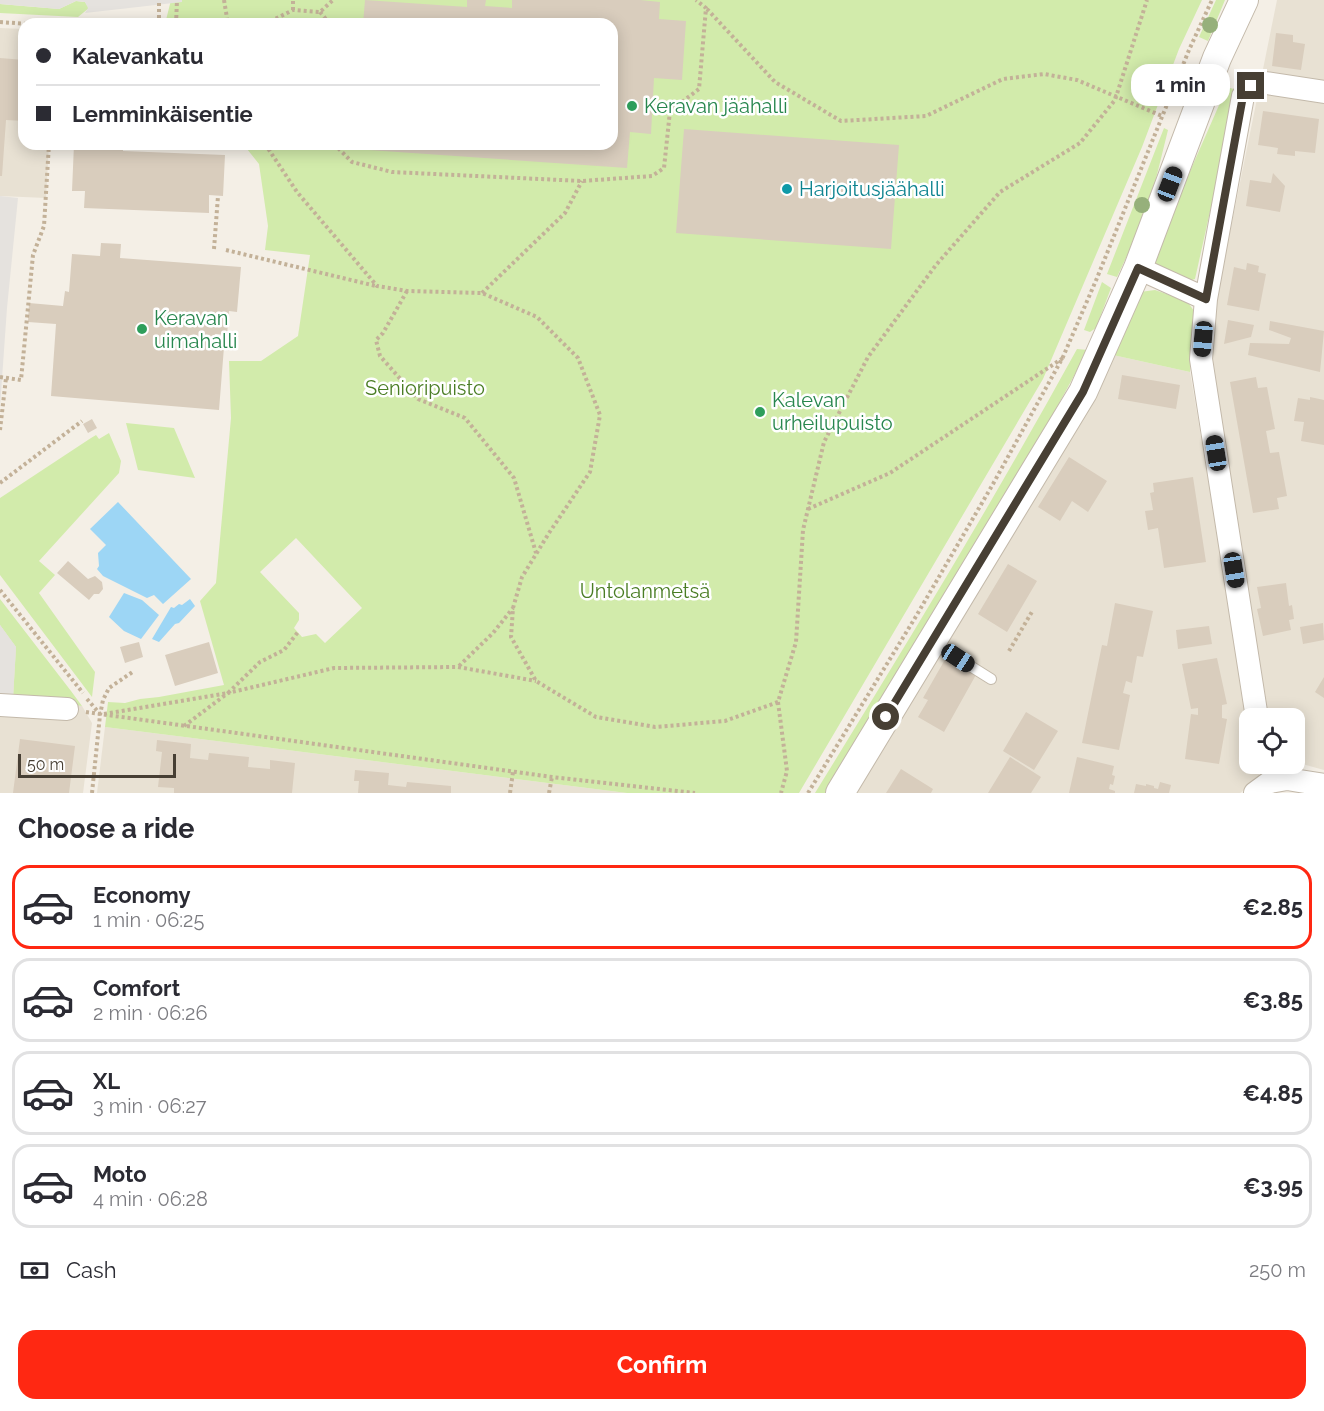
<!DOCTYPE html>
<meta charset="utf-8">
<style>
body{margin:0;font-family:Raleway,sans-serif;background:#f7f7f7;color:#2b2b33;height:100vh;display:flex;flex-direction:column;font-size:22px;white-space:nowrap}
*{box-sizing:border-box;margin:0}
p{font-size:20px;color:#7c7c81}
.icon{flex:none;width:33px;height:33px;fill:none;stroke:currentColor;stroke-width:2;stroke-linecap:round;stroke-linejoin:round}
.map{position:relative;height:793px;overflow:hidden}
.drawer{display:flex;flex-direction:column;background:#fff;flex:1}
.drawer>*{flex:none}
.banner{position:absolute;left:18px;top:18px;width:600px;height:132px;border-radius:18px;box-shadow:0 3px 15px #0003;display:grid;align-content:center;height:132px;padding:0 18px;background:#fff}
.buttons{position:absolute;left:1239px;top:708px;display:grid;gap:12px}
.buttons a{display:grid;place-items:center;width:66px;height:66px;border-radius:12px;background:#fff;box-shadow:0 3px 15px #0003;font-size:30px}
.scale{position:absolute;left:18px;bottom:15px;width:158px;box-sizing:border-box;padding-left:6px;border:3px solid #473f34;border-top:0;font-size:16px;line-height:21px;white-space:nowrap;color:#473f34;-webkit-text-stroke:4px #fff;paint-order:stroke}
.end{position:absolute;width:27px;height:27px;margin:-14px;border:8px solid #473f34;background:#fff;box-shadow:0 0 0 3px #fff}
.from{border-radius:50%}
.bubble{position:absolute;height:42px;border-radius:18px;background:#fff;box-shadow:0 3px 15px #0003;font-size:20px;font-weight:700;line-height:42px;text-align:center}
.car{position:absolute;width:18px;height:36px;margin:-18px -9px;border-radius:8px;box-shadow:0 0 4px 2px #0007;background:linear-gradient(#222 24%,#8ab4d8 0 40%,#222 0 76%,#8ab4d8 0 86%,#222 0)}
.banner b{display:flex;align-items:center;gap:21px;height:57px;font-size:22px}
.banner b+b{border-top:2px solid #e1e1e2}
.banner i{width:15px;height:15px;background:#2b2b33}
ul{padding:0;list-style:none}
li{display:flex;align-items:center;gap:18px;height:84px;margin:0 12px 9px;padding:0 6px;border:3px solid #e1e1e2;border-radius:18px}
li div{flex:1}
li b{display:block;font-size:22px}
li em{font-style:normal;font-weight:700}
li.current{border-color:#ff2812}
li>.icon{width:54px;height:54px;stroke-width:1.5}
h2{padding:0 18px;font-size:27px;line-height:72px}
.pay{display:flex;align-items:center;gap:15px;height:66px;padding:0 18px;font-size:22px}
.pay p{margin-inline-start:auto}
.primary-button{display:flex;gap:12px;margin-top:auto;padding:12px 18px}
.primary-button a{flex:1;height:69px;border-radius:18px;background:#ff2812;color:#fff;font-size:24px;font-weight:700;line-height:69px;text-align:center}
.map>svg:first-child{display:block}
</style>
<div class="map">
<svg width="1324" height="793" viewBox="0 0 1324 793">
<rect width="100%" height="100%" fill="#f4efe6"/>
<path fill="#e8e1d3" d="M1277 0H1324V770L1295 762 1294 718H1267L1210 361 1216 301Z
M0 28 24 29V144H49L46 198 0 196Z
M1113 355 1190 372 1249 720 1250 764H1257L1260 779 1240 793H854Z
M0 625 16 647 13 698 82 706 92 723 83 793H0Z
M105 727 627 793H97Z"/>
<path fill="#d2ebab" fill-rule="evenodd" d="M171 0H1202L1179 49 1142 147 1043 379 799 793H627L105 727 108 702 125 703 140 699 159 697 224 685 200 601 216 583 231 418 229 361H261L298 336 310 255 265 250 268 226 259 164 243 144H612V24H165ZM296 538 362 608 325 643 316 634 302 637 294 628 299 620V613L260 572Z
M1216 0H1225L1208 41 1199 37Z
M76 1 85 2 89 8 78 17 0 13V4L59 9Z
M1227 87 1237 90 1195 279 1185 282 1159 269 1151 260Z
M1164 128 1168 130 1148 211 1117 277 1107 274Z
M1102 282 1111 288 1096 328 1090 332 1084 330Z
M1155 290 1187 301 1194 311 1190 372 1113 355 1140 292Z
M1077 349 1088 350 1032 453 828 793H815C905 647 994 500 1077 349Z
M126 423 174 428 195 478 138 470Z
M109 433 121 461 119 473 39 561 55 575 39 593 95 672 92 697 0 575V498L91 438 96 435 99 439Z
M0 599 71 691 82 706 13 698 16 647 0 625Z"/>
<path fill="#e5e2de" d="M0 0H182V2L85 13 88 8 85 2 76 1 59 9 0 4Z
M0 196 18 198 7 308 0 407Z
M0 625 16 647 13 698H0Z"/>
<path fill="#9dd6f5" d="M118 502 191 579 163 604 154 595 147 598 103 576 97 569 99 566 98 553 106 545 90 529Z
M124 593 142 600 159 615 141 639 124 631 109 617Z
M190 599 195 606 179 623 175 624 159 642 152 639 171 607 174 608 179 604 182 605Z"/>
<path fill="#d9cdbd" d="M365 0 467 7V0H486L485 6 512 8V0H640L660 2 659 19 686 21 682 80 654 78 651 134 630 132 627 168 354 149 355 144H612V24H363Z
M1276 33 1293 35V42L1305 44 1301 70 1272 66Z
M0 58 24 60V121L6 120 2 176H0Z
M1263 111 1319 119 1315 153 1295 151V156L1277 154 1278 148 1258 145Z
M684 129 899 145 891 249 676 233Z
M74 144H123V151L225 155 223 196 209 195V213L84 208 85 191H72Z
M1273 173 1285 186 1280 212 1246 206 1250 180 1271 183Z
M101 243 121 244 120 258 241 267 237 312 229 311 227 335 215 334 214 346 224 347 219 410 51 396 56 324 28 322 29 303 63 306 65 291 69 292 72 254 100 256Z
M1247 263 1259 266 1258 272 1266 274 1259 311 1227 305 1234 267 1246 270Z
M1228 320 1254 325 1251 337 1224 344Z
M1270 321 1324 331 1320 372 1248 355 1250 343 1289 344 1291 338 1269 330Z
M1122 375 1180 385 1176 409 1118 399Z
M1256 377 1258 388 1267 387 1275 429 1266 431 1270 453 1279 452 1287 496 1277 498 1279 509 1253 513 1230 382Z
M1310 397 1324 400V445L1301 441 1304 422 1294 421 1298 398 1310 400Z
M92 419 97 428 88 433 83 424Z
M1069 457 1107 481 1088 512 1072 501 1060 521 1038 507Z
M1193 477 1206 562 1164 568 1158 528 1148 530 1145 511 1153 510 1150 493 1154 492 1153 483Z
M68 561 88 579 95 576 102 582 103 589 99 594H94L89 600 57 573Z
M1008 564 1037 581 1007 632 978 614Z
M1286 583 1289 606 1292 605 1294 619 1289 620 1291 630 1263 636 1257 609 1261 608 1257 587Z
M1115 603 1153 611 1143 657 1137 656 1132 683 1126 681 1123 693 1130 695 1119 750 1082 743 1102 645 1107 646Z
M1323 623 1324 640 1303 644 1300 627Z
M1209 626 1212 644 1178 649 1176 630Z
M139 642 143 657 125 663 120 647Z
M209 642 218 673 175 686 165 655Z
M947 656 977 673 944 732 918 717 928 700 923 698Z
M1217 658 1227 704 1222 705V718L1227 719 1219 764 1185 759 1191 714 1198 715V708L1191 709 1182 664Z
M1324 677V698L1315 692Z
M1026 712 1058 731 1034 770 1003 751Z
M20 739 75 746 69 793H13Z
M157 740 191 744 190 758 208 760 209 753 249 757 248 767 270 769V760L295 763 292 793H174V788L158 787 162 752 156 751Z
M1010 757 1041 777 1031 793H988Z
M1077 757 1114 766 1112 775 1115 776 1113 785 1110 784 1109 789 1115 791V793H1069Z
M901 769 933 789 931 793H886Z
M355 770 389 773 388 785 406 787 407 782 451 786V793H358L359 781H354Z
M1160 782 1171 785 1169 793H1134L1136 784 1146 786V784L1154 786V788L1158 789Z"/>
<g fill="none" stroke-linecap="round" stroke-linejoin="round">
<g stroke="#c3b9aa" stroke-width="12">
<path id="service" d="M932 642 991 679"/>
</g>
<g stroke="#c3b9aa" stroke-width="24">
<path id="minor" d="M1138 268 1206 299
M0 705 67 709
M1257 718 1201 359 1206 299 1243 96 1251 86 1266 83 1324 92
M1255 793 1270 782 1287 779 1324 785"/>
</g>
<g stroke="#c3b9aa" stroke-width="30">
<path id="tertiary" d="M840 793 1083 392 1138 268 1217 58 1244 0"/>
</g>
<path stroke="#c3b198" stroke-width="4" stroke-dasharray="3 3" stroke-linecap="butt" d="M224 0 228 24
M707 9 775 82 841 121 926 116 1003 79 1044 74 1077 80 1162 116
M293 10V0
M320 12 330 24
M0 22 28 24
M159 24V2
M176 24 177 0
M265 24 293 10 320 12 333 0
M265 144 297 192 377 286 407 291 482 293 537 317 578 358 600 415 590 472 549 533 522 577 513 608 511 637 536 681 596 717 655 727 725 721 778 702 796 642 803 530 824 442 868 357 936 265 1000 192 1080 143 1115 100 1147 0
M334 144 352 162 392 172 582 181 652 176 664 168 670 111 699 89 706 8 696 0
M214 249 218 196
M226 250 376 286
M407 291 383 333 376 340 380 356 418 399 465 418 514 478 536 553
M482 293 565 213 582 181
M0 377 21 380 33 255 44 226 49 144
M0 430 6 378
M0 483 82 421
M808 509 890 473 1063 358
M0 590 83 693
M1009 651 1033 610
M459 666 493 633 513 608
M87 699 100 714
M778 702 787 771 781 793
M86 712 552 777 695 793
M104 714 228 693 260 662 284 650 298 632
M184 726 228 693 334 668 458 667 536 681
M92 793 100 715 103 700 109 688 134 671
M510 793 513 772
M549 793 552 777
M808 793 915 618 993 484 1063 357 1097 278 1189 50 1212 0"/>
<use href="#service" stroke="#fff" stroke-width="10"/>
<use href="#minor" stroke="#fff" stroke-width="22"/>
<use href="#tertiary" stroke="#fff" stroke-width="28"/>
</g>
<g fill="#96b07b">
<circle cx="1210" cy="25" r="8"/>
<circle cx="1142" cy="205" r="8"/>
</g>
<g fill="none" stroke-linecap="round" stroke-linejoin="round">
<path stroke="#473f34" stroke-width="8" d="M886 717 1083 392 1138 268 1206 299 1243 96 1251 86"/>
</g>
<g fill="#2e9e5b" stroke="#fff" stroke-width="2">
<circle cx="632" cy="106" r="6"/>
<circle cx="142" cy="329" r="6"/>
<circle cx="760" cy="412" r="6"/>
</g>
<circle fill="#0f9aa8" stroke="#fff" stroke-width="2" cx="787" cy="189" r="6"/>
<g text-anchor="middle" stroke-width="5" stroke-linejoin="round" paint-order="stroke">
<g font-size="20" fill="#27864d" stroke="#fff" text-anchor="start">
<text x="644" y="113">Keravan jäähalli</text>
<text x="154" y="325">Keravan<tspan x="154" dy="23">uimahalli</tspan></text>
<text x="772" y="407">Kalevan<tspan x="772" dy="23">urheilupuisto</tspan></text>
</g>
<g font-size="20" fill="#0d838f" stroke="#fff" text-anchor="start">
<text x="799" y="196">Harjoitusjäähalli</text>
</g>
<g font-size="20" fill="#4a7d24" stroke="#fff">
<text x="425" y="395">Senioripuisto</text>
<text x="645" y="598">Untolanmetsä</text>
</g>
</g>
</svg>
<div class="buttons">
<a><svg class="icon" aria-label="locate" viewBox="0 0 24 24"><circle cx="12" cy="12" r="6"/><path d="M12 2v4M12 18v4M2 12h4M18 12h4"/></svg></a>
</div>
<div class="scale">50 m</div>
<i class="end from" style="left:886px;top:717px"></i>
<i class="end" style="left:1251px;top:86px"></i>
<div class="bubble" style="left:1131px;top:64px;width:99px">1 min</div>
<i class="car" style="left:1170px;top:184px;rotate:21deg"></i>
<i class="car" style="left:1203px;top:339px;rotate:185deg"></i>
<i class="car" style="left:1216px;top:453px;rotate:351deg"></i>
<i class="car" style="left:1234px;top:570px;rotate:171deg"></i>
<i class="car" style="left:958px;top:658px;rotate:123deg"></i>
<div class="banner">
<b><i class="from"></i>Kalevankatu</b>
<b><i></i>Lemminkäisentie</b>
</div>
</div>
<section class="drawer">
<h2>Choose a ride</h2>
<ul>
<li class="current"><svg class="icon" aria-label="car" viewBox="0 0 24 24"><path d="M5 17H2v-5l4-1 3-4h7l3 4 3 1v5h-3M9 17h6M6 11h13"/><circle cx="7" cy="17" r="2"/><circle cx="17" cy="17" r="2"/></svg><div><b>Economy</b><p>1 min · 06:25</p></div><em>€2.85</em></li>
<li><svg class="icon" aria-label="car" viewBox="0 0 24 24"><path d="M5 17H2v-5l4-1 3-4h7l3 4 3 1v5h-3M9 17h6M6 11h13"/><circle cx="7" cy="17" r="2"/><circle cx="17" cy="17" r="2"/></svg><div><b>Comfort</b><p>2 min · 06:26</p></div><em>€3.85</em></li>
<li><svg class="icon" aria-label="car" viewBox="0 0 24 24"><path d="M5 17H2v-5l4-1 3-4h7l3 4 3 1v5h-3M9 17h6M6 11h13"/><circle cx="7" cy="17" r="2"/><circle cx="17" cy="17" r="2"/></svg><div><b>XL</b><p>3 min · 06:27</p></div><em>€4.85</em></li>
<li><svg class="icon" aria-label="car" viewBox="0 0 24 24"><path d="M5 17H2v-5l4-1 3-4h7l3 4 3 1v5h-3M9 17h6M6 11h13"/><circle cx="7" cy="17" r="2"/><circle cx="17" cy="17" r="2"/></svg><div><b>Moto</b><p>4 min · 06:28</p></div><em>€3.95</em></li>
</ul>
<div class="pay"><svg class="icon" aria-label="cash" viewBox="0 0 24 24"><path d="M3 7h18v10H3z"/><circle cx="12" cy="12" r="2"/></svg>Cash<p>250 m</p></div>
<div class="primary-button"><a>Confirm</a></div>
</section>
